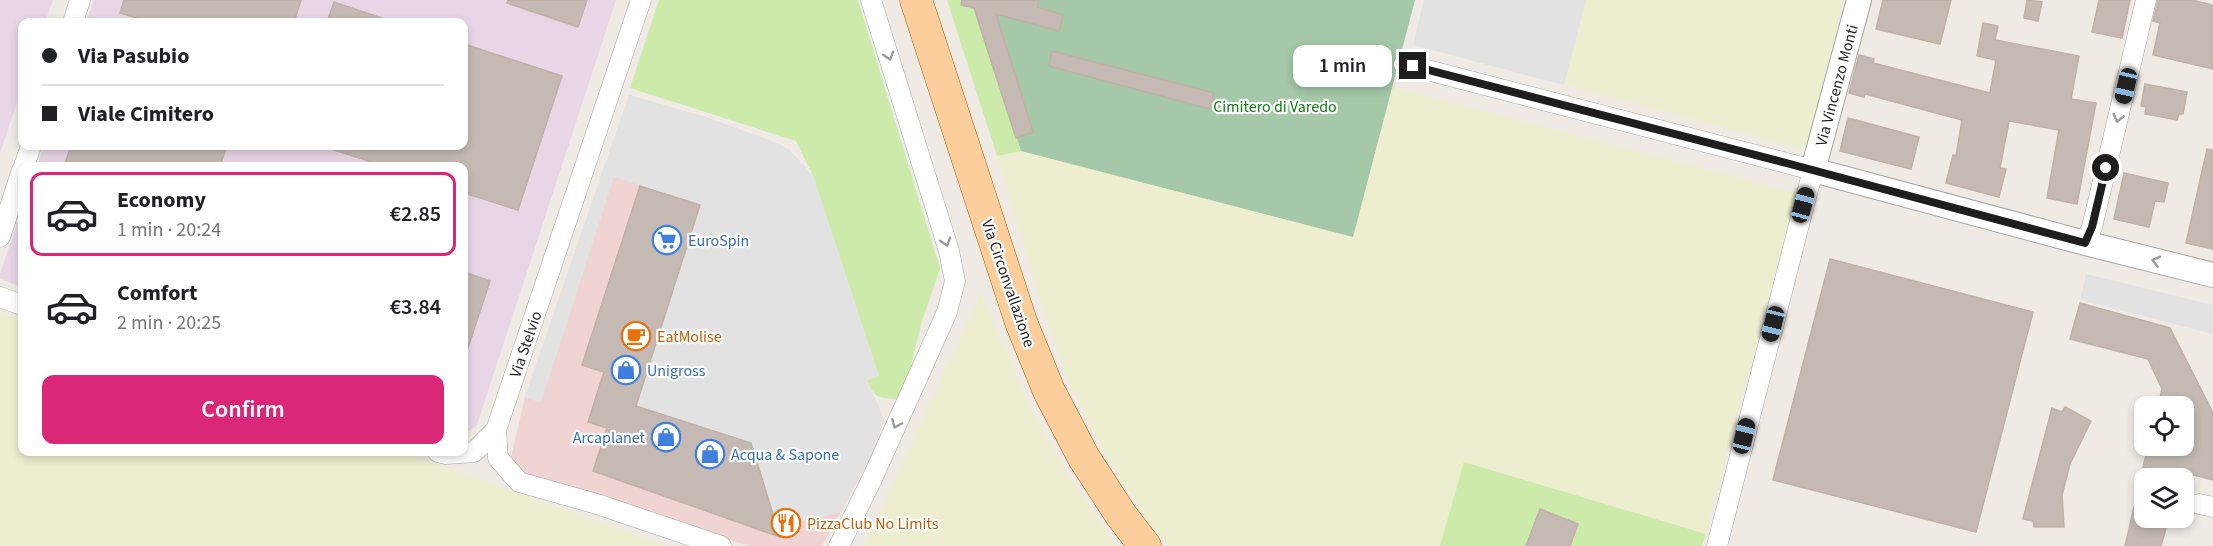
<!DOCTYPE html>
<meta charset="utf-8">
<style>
body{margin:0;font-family:"Source Sans 3",sans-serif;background:#f2f2f2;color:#202124;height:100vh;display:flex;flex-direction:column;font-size:22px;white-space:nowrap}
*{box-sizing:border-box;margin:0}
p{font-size:20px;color:#757577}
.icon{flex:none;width:33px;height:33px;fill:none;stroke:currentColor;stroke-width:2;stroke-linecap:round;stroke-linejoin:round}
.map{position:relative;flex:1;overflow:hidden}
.side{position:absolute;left:18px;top:162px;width:450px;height:294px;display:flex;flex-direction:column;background:#fff;border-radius:12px;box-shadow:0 3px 9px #0003}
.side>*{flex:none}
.top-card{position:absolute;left:18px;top:18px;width:450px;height:132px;border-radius:12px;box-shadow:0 3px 9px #0003;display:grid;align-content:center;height:132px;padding:0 24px;background:#fff}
.fabs{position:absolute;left:2134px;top:396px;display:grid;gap:12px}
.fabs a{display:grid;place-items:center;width:60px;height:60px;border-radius:12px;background:#fff;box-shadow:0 3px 9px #0003;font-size:30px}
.end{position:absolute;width:27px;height:27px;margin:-14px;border:8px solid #1e1e1e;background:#fff;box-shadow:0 0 0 3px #fff}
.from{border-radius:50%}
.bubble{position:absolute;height:42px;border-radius:12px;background:#fff;box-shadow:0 3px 9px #0003;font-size:20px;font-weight:600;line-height:42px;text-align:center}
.car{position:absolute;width:18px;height:36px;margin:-18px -9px;border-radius:8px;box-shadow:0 0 4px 2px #0007;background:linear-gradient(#222 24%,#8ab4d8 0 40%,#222 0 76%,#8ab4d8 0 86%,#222 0)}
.top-card b{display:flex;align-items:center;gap:21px;height:57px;font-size:22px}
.top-card b+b{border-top:2px solid #e0e0e0}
.top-card i{width:15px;height:15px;background:#202124}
ul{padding:10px 0 0;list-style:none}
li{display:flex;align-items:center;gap:18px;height:84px;margin:0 12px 9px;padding:0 12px;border:3px solid transparent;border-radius:12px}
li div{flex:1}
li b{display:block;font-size:22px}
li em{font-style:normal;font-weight:600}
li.on{border-color:#db2777}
li>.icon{width:54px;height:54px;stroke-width:1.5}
.button{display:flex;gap:12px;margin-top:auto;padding:12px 24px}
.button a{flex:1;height:69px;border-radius:12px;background:#db2777;color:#fff;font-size:24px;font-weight:600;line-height:69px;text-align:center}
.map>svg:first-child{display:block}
</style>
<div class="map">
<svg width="2213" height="546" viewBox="0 0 2213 546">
<rect width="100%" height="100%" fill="#efebe4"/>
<path fill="#f0d3d3" d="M629 95 708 118 776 143 790 150 867 380 884 420 871 456 822 546H750L538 481 519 472 511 457 525 397Z"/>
<path fill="#e8d6e6" d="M0 0H53L45 22H22V88L0 153Z
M94 0H616L477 425 464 434V166H37L44 146H464V22H86Z
M22 208V287L0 279V274Z"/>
<path fill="#edeecf" d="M1586 0H1843L1810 151 1564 84Z
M1392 87 1796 193 1706 534 1465 462 1440 546H1168L1139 508 1105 454 1070 385 1045 314 997 156 1021 151 1353 236Z
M981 292 1029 405 1068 475 1117 546H864Z
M0 312 22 320V452H401L668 546H0Z"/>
<path fill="#cceaa9" d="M659 0H858L940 269 921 324 911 366 898 399C879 398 874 399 867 380L879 376 813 176 796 141 630 88Z
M947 0H972L1021 151 997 156Z
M1464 462 1706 534 1702 546H1440Z"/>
<path fill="#a5c8a8" d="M972 0H1415L1353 237 1021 151Z"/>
<path fill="#e2e2e2" d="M1424 0H1586L1564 85 1413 45Z
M629 95 708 118 776 143 790 150 813 176 879 376 867 380 884 420 871 456 839 513 794 523 773 519 751 443 636 406 700 205 614 177 541 403 525 397Z
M2086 274 2213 305V334L2080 300Z"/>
<path fill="#c4bab3" stroke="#c1b1a6" stroke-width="1.5" d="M124 0H301L294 22H151L120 13Z
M508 0H587L578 27 507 3Z
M962 0H1039L1037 7 1063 15 1059 31 996 14 1033 132 1016 138 974 8 961 5Z
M1883 0H1951L1940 44 1876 29Z
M2027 0 2042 2 2038 21 2024 18Z
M2099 0H2130L2122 38 2092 32Z
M2158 0H2191L2213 5V69L2153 55 2160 23 2153 21Z
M334 2 388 20V22H327Z
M1983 23 1998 26 1995 40 2079 56 2071 99 2096 103 2077 204 2047 198 2059 130 2009 121 2000 168 2006 169 1999 197 1946 183 1953 155 1956 156 1962 120 1865 94 1864 97 1849 93 1859 55 1874 59 1873 63 1990 93 1996 60 1977 56Z
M464 44 562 76 518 210 464 193V166H384L328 148 329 146H464Z
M1052 51 1214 93 1210 109 1049 66Z
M2145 84 2187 92 2183 114H2179L2177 120 2145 114 2146 107 2141 106Z
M1848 118 1919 137 1911 169 1840 151Z
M71 146H227L220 166H64Z
M2207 149 2213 150V249L2186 243Z
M2124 173 2168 183 2164 202 2155 201 2149 227 2114 219Z
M640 186 700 205 636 406 751 443 780 537 593 471 607 428 588 422 604 372 582 365Z
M1830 259 2033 312 1976 532 1773 480Z
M464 272 490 281 466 354 464 353Z
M2080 303 2170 328 2213 413V480L2186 473 2185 477 2143 467 2148 446H2184V406H2158L2162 389 2148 359 2070 339Z
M2065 407 2091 421 2070 464 2062 495 2064 527H2034L2033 521 2023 519 2052 408 2062 412Z
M2139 486H2145V518H2169L2161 546H2125Z
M1540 509 1578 524 1570 546H1526Z"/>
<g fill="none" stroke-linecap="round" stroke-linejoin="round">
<g stroke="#a5a5a5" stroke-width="21">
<path id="minor" d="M641 0 496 430 498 458 519 482 597 504 721 546
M73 22 80 0
M1404 64 1813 170 1717 546
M24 166 31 146
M0 237 22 170
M2085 243 2092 227 2146 0
M0 297 22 305
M438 452 446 454 474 452 496 430
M2199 504 2213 507
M839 546 872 479 947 312 955 281 949 251 871 0"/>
</g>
<g stroke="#a5a5a5" stroke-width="26">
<path id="tertiary" d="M1859 0 1813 170 2085 243 2213 275"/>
</g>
<g stroke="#985e00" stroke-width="33">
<path id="primary" d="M916 0 1021 322 1049 391 1084 458 1121 515 1145 546"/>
</g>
<use href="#minor" stroke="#fff" stroke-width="20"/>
<use href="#tertiary" stroke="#fff" stroke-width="24"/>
<use href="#primary" stroke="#fcce9c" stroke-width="32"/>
</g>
<defs><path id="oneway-chevron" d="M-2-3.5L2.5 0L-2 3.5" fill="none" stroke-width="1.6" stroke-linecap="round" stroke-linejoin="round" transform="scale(1.5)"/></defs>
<g stroke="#9a9a9a">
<use href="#oneway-chevron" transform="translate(889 56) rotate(73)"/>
<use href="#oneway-chevron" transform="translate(2118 118) rotate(103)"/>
<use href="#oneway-chevron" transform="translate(946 242) rotate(73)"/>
<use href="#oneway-chevron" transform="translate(2156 261) rotate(-166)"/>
<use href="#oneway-chevron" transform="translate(896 424) rotate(113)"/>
</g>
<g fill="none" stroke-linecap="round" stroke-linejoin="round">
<path stroke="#1e1e1e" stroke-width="8" d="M1413 66 1790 164 2085 243 2092 227 2106 168"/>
</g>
<defs>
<g id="supermarket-ring" transform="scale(1.5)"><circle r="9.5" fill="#fff" stroke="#3f7fe0" stroke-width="1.5"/><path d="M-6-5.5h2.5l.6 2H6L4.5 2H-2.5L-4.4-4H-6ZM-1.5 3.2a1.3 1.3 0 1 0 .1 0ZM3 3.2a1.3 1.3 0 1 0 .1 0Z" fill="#3f7fe0"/></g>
<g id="cafe-ring" transform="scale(1.5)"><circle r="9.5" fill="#fff" stroke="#e8710a" stroke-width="1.5"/><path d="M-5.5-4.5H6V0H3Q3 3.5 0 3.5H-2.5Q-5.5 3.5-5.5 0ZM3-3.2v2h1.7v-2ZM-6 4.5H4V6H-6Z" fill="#e8710a"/></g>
<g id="shop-ring" transform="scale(1.5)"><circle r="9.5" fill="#fff" stroke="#3f7fe0" stroke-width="1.5"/><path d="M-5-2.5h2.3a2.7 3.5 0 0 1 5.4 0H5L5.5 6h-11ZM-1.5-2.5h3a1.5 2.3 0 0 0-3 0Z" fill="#3f7fe0"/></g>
<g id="restaurant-ring" transform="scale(1.5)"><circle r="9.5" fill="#fff" stroke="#e8710a" stroke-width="1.5"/><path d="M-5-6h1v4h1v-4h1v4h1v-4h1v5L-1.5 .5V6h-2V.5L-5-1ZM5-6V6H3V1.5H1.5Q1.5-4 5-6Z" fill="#e8710a"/></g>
</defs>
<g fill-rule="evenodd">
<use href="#supermarket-ring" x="667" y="240"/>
<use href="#cafe-ring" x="636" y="336"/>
<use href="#shop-ring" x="626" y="370"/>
<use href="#shop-ring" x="666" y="437"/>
<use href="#shop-ring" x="710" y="454"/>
<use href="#restaurant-ring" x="786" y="523"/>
</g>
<g text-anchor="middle" stroke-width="4.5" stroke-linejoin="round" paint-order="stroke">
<g font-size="16" fill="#1e1e1e" stroke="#fff">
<text transform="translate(1836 85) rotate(-75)" y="6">Via Vincenzo Monti</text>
<text transform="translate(1009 283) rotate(71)" y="6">Via Circonvallazione</text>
<text transform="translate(525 344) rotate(-71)" y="6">Via Stelvio</text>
</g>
<g font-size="16" fill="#0b7e0e" stroke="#fff">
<text x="1275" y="112">Cimitero di Varedo</text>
</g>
<g font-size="16" fill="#366cbe" stroke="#fff" text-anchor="start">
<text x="688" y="246">EuroSpin</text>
<text x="647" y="376">Unigross</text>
<text x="645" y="443" text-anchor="end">Arcaplanet</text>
<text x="731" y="460">Acqua &amp; Sapone</text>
</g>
<g font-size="16" fill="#c56008" stroke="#fff" text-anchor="start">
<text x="657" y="342">EatMolise</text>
<text x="807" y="529">PizzaClub No Limits</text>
</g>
</g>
</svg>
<div class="fabs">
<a><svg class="icon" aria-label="locate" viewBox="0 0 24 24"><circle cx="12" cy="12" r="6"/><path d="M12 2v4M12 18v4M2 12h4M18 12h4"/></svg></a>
<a><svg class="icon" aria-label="layers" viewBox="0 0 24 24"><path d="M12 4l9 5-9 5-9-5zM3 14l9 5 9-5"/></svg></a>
</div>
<i class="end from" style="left:2106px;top:168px"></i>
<i class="end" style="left:1413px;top:66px"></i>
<div class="bubble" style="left:1293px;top:45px;width:99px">1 min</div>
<i class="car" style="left:2126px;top:86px;rotate:193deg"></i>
<i class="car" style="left:1803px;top:205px;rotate:15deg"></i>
<i class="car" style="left:1773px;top:324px;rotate:194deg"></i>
<i class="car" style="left:1744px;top:436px;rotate:14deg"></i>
<div class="top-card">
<b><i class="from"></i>Via Pasubio</b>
<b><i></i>Viale Cimitero</b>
</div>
<section class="side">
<ul>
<li class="on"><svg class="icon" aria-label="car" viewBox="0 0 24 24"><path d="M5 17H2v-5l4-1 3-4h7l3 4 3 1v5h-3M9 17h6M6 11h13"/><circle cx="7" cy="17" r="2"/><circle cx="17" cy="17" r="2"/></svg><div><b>Economy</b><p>1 min · 20:24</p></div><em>€2.85</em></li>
<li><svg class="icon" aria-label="car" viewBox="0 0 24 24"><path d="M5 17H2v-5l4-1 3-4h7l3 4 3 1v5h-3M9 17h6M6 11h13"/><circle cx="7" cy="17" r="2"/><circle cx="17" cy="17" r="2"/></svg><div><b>Comfort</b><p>2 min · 20:25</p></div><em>€3.84</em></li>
</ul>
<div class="button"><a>Confirm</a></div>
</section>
</div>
